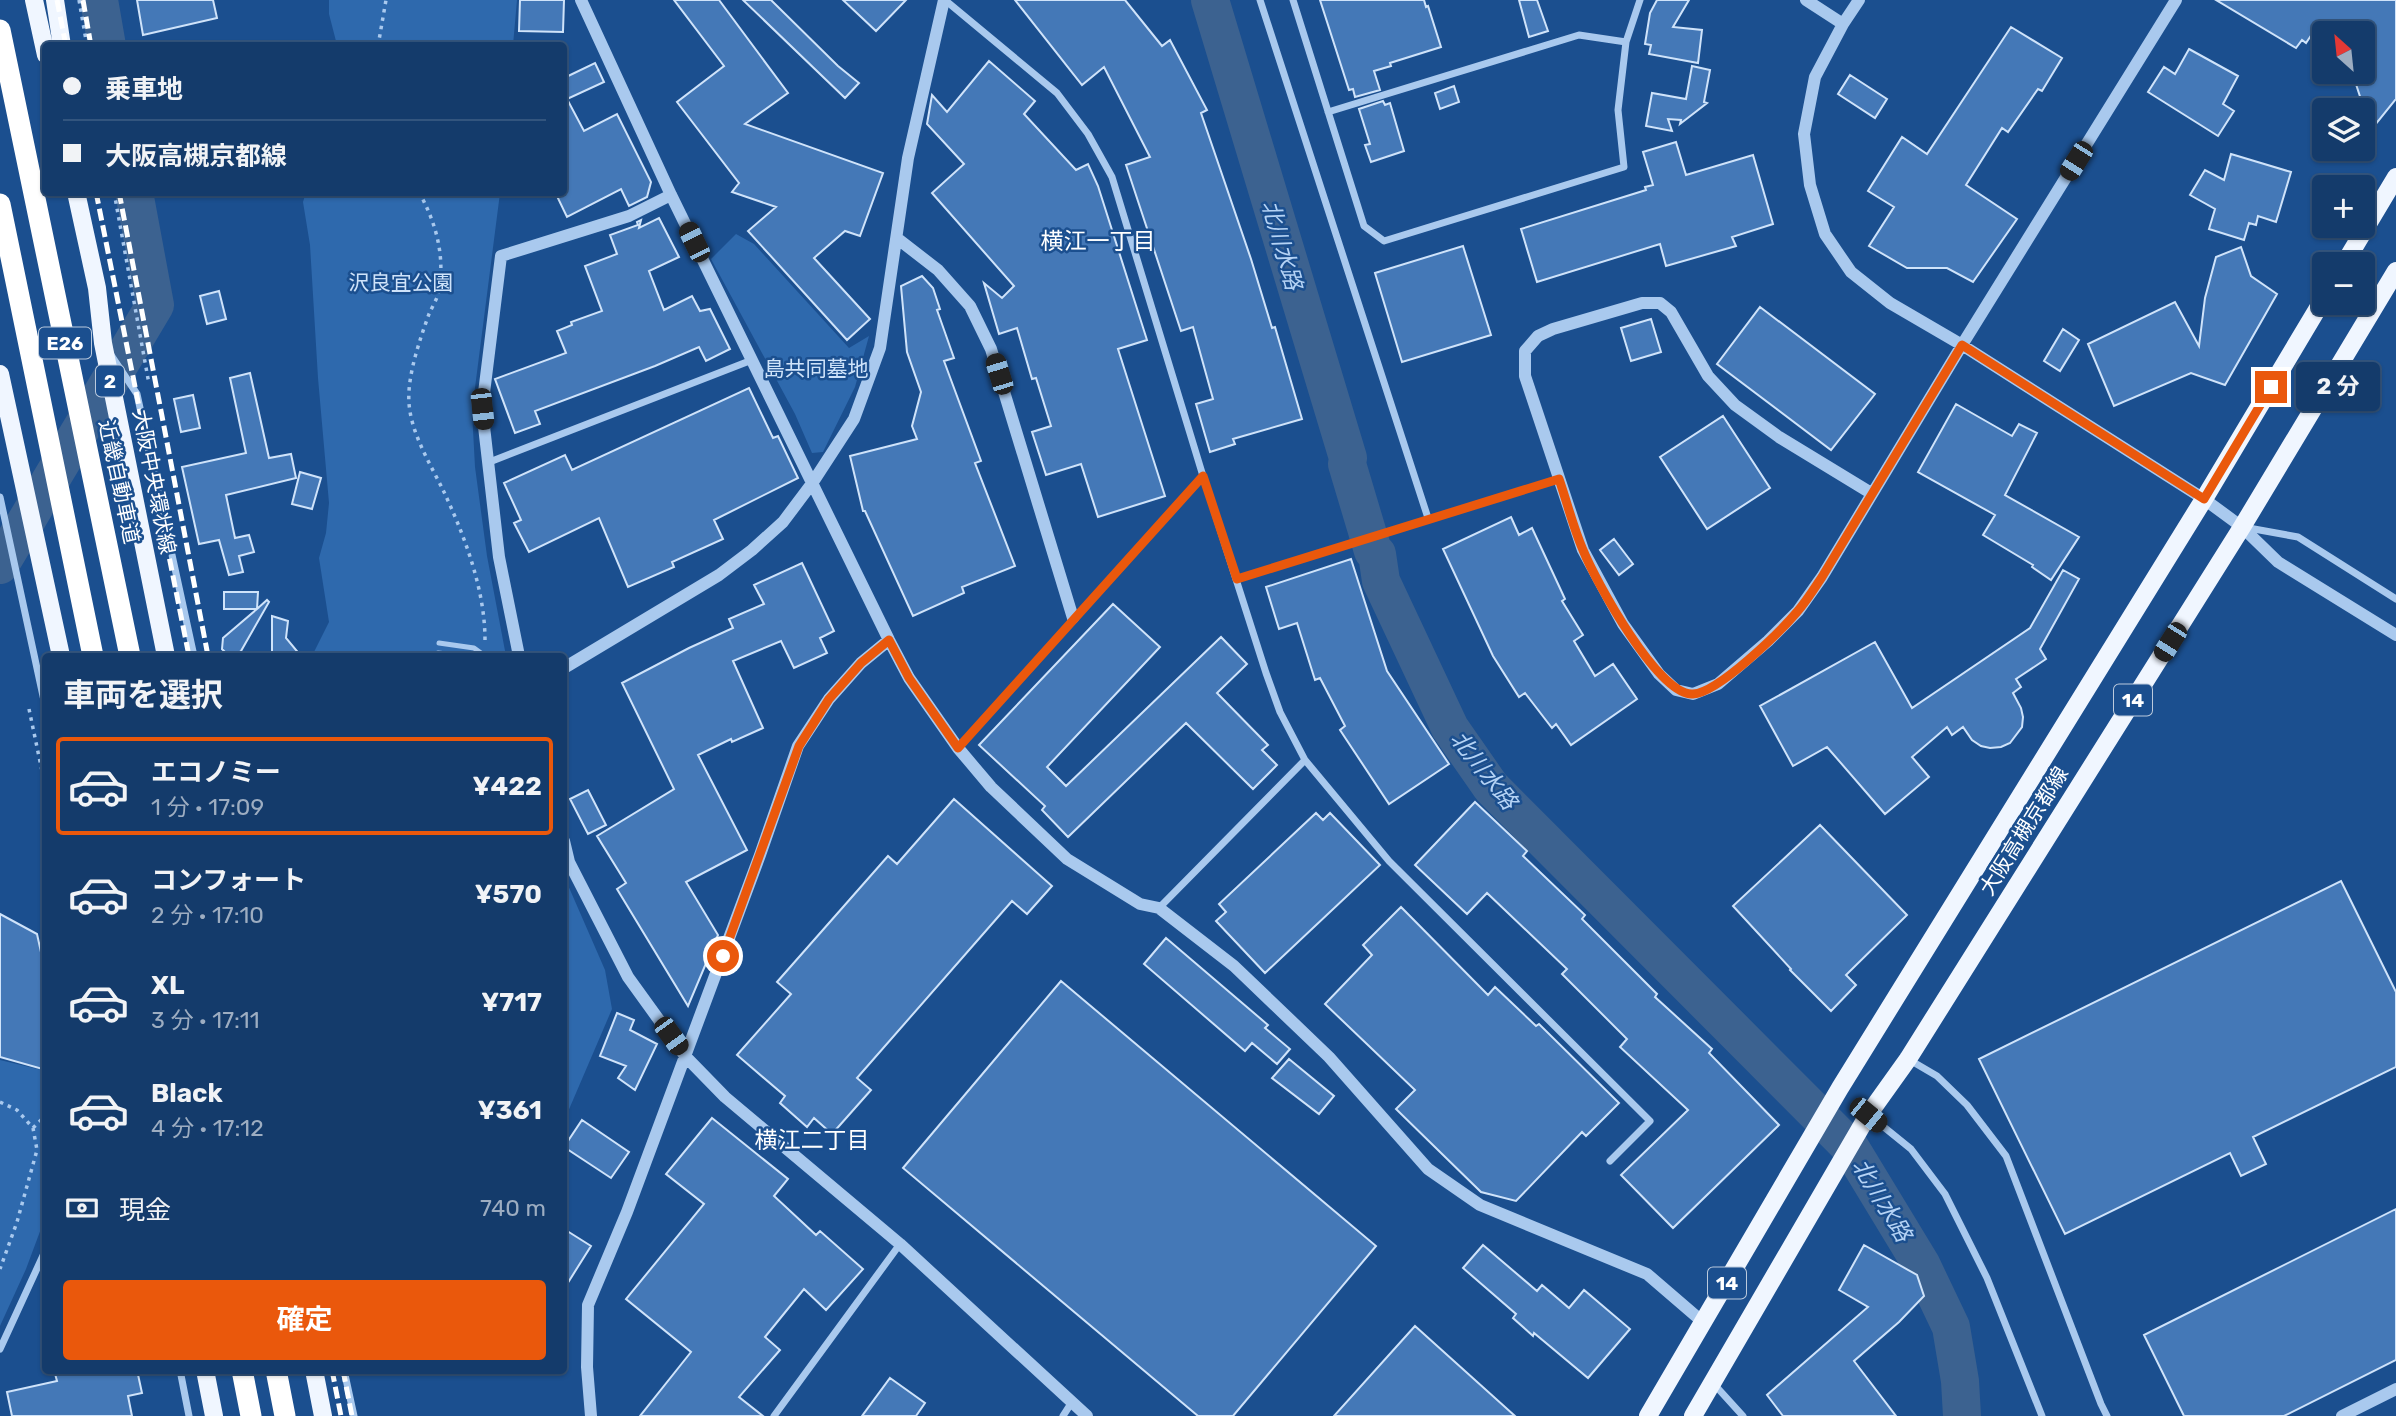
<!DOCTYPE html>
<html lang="ja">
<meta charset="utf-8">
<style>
body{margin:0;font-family:Rubik,"Noto Sans JP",sans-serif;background:#1d4271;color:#f1f3f6;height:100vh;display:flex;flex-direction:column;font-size:26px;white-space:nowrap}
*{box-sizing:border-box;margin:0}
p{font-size:23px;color:#9dadc1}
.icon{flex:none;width:38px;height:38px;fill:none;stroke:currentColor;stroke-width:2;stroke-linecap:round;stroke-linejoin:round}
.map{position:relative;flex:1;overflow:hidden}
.sheet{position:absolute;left:42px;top:653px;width:525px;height:721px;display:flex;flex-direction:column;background:#143b6b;border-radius:7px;box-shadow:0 2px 5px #0004,0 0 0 2px #33557e}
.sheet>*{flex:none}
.hud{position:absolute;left:42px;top:42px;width:525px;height:154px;border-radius:7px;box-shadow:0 2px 5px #0004,0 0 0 2px #33557e;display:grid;align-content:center;height:154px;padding:0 21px;background:#143b6b}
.needle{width:46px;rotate:333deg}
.buttons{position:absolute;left:2312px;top:21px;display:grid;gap:14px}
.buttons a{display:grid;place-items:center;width:63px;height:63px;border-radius:7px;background:#143b6b;box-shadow:0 2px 5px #0004,0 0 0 2px #33557e;font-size:35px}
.end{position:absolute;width:32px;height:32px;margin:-16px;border:9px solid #ea580c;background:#fff;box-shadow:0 0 0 4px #fff}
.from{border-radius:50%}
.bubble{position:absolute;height:49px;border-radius:7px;background:#143b6b;box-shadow:0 2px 5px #0004,0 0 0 2px #33557e;font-size:23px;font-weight:700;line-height:49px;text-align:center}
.car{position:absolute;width:21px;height:42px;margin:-21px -10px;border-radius:9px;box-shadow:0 0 5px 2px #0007;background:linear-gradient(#222 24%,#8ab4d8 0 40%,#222 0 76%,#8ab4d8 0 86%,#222 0)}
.hud b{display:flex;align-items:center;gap:24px;height:66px;font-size:26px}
.hud b+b{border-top:2px solid #33557e}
.hud i{width:18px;height:18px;background:#f1f3f6}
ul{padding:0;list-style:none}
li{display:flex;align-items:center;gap:21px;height:98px;margin:0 14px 10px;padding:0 7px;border:4px solid transparent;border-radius:7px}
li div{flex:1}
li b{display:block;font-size:26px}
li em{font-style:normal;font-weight:700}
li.selected{border-color:#ea580c}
li>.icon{width:63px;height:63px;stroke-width:1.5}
h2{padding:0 21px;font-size:32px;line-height:84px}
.pay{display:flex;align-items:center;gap:18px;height:77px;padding:0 21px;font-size:26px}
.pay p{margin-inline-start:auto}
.action{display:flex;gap:14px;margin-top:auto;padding:14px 21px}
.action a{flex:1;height:80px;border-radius:7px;background:#ea580c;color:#fff;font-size:28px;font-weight:700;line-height:80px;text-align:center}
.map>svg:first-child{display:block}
</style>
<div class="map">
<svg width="2396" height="1416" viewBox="0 0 2396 1416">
<rect width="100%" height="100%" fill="#1b4f8f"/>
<path fill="#2e69ad" d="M329 0H517L513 45H337L329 14Z
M306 192 500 193 472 411 475 467 487 556 506 656H312L329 622 319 558 326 533 329 503 318 378 310 245 303 202Z
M736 234 754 244 849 348 869 336 855 387 823 452 812 453 795 414 711 259Z
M564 876 605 970 612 1009 564 1121Z
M0 1060 46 1071 45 1218 26 1269 0 1326Z"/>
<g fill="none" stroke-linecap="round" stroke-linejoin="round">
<path stroke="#3c6290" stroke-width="38" d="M99 0 107 46
M1210 0 1348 458 1347 464 1373 551 1377 554 1381 581 1450 728 1491 787 1850 1147 1921 1264 1951 1327 1960 1381 1962 1416
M0 565 155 305 134 192"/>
</g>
<path fill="#4478b7" stroke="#cfe3fa" stroke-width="2" d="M137 0H213L217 18 143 35Z
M520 0H564L563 32 519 31Z
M674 0H719L788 93 745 124 883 173 860 236 845 231 814 258 870 319 847 340 748 231 776 207 732 192 739 183 677 102 724 66Z
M743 0H771L838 66 859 83 845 98Z
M843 0H906L876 31Z
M1015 0H1125L1162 46 1170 40 1207 110 1201 113 1251 259 1272 328 1275 327 1302 419 1233 439 1235 444 1210 452 1196 404 1213 399 1193 327 1181 331 1126 165 1150 157 1104 67 1082 85Z
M1320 0H1424L1426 7 1428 6 1441 47 1390 63 1391 66 1374 71 1380 90 1355 97 1353 89 1349 90Z
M1519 0H1537L1548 31 1529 37Z
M1657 0H1689L1673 27 1702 30 1698 63 1649 54 1651 45 1645 44 1650 13Z
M2216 0H2396V99L2371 130 2352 72H2362V33H2323L2320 38 2312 34 2306 43 2302 40 2296 48Z
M2011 27 2062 58 2042 91 2038 89 2008 132 2002 128 1966 185 2017 219 1973 282 1947 268H1907L1869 246 1894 207 1868 191 1902 137 1927 154Z
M2189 49 2238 76 2223 104 2234 111 2218 136 2148 92 2164 67 2175 74Z
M989 61 1035 101 1024 114 1076 170 1088 164 1098 186 1147 340 1118 349 1165 496 1098 517 1081 464 1046 475 1032 432 1051 426 1036 378 1032 379 1017 328 999 334 984 283 1002 298 1014 286 932 193 964 164 927 124 932 95 947 112Z
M595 63 604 82 567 99 584 131 617 114 651 182 647 197 629 206 621 189 567 217 555 192H564V78Z
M1692 66 1710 70 1704 102 1707 103 1680 124 1681 120 1668 119 1672 131 1646 126 1652 93 1686 99Z
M1850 75 1887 99 1875 118 1838 94Z
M1454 86 1459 102 1440 109 1435 93Z
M1383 101 1385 105 1390 103 1404 151 1371 162 1365 145 1370 144 1359 109Z
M1676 142 1686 175 1753 155 1773 224 1732 237 1736 246 1666 266 1660 244 1537 282 1521 229 1646 190 1645 187 1653 185 1643 152Z
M2231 154 2291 172 2276 222 2258 216 2256 225 2249 223 2244 240 2209 229 2215 209 2190 195 2205 170 2224 180Z
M659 218 679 257 649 271 664 310 692 296 700 311 710 309 730 349 706 361 699 347 655 366 535 411 540 424 515 433 495 379 566 353 557 331 572 325 571 322 602 311 585 266 617 254 610 235 638 225 637 222 641 220 639 228Z
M1463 246 1491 335 1402 362 1375 273Z
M2241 247 2251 276 2277 294 2225 385 2191 373 2114 406 2088 344 2175 302 2199 346 2205 298 2216 257Z
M922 276 933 288 940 309 937 310 954 358 944 361 981 461 975 463 1015 566 962 587 964 593 913 616 865 511H863L850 456 917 439 912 426 921 392 907 352 901 286Z
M219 291 226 319 207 324 200 296Z
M1760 307 1875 394 1831 450 1717 364Z
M1651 319 1661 352 1631 361 1621 328Z
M2063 329 2079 340 2060 371 2044 361Z
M250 373 269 458 291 454 296 478 226 495 235 538 249 535 254 552 239 556 243 572 229 575 219 540 199 544 182 467 246 453 230 378Z
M749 388 773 438 778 436 798 478 714 520 723 539 672 562 674 567 628 587 599 518 529 552 514 523 521 520 504 483 565 455 572 470Z
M193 395 200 428 181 432 174 399Z
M1956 404 2012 436 2019 424 2037 433 2005 495 2079 537 2051 580 2032 567 2033 565 1983 535 1995 515 1918 472Z
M1723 416 1770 488 1707 529 1660 457Z
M300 472 321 478 312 509 292 504Z
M1511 517 1519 535 1532 528 1565 599 1562 601 1583 635 1574 641 1595 676 1613 664 1637 699 1571 745 1556 724 1552 728 1525 693 1519 697 1493 656 1443 549Z
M1614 539 1633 564 1619 575 1600 550Z
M1351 559 1387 671 1449 764 1389 804 1340 730 1345 726 1320 678 1315 680 1297 623 1279 629 1266 587Z
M802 563 834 631 820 638 827 653 794 668 781 641 733 661 763 728 732 742 731 739 698 755 747 850 686 882 718 935 688 1006 617 889 626 883 597 836 674 789 622 683 689 648 733 628 729 619 764 604 754 585Z
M2063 570 2079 579 2040 649 2046 659 2016 679 2021 687 2013 693 2021 708 2023 717 2022 727 2010 743 2001 747 1990 748 1981 746 1972 740 1963 727 1952 735 1947 727 1912 757 1929 777 1885 814 1827 747 1793 766 1760 706 1875 642 1912 708 2030 628Z
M224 592H258L257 609 267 600 269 602 241 651 235 655 227 654 222 649 223 638 257 609H224Z
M1113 604 1160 647 1047 767 1066 786 1221 637 1247 664 1217 693 1268 745 1262 750 1277 765 1253 789 1186 723 1068 837 1042 810 1045 806 979 745Z
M272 616 288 621 286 638 301 656H272Z
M588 790 606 825 588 834 570 799Z
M954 799 1052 886 1027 914 1012 901 857 1078 871 1090 832 1134 814 1118 807 1127 780 1103 785 1096 737 1055 791 994 777 982 888 856 897 864Z
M1475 802 1527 851 1523 856 1585 915 1582 919 1657 994 1655 997 1712 1049 1709 1053 1779 1125 1673 1228 1621 1175 1688 1110 1620 1047 1627 1039 1562 974 1567 969 1487 893 1467 914 1415 865Z
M1316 813 1323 820 1330 813 1380 865 1265 973 1216 921 1226 912 1219 904Z
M1820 825 1907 915 1846 975 1856 985 1831 1011 1790 970 1791 969 1733 906Z
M2341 881 2396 992V1067L2253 1137 2266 1164 2241 1176 2230 1153 2065 1234 1979 1059Z
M1401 907 1488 995 1495 987 1536 1026 1539 1024 1619 1103 1586 1136 1582 1132 1516 1201 1481 1192 1396 1109 1415 1090 1325 1004 1372 955 1363 945Z
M0 914 37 934 46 975V1070L0 1057Z
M1166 938 1268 1025 1265 1028 1290 1049 1277 1064 1252 1043 1245 1051 1144 964Z
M1061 981 1376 1246 1233 1416H1198L903 1168Z
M617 1013 634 1020 630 1030 657 1044 635 1090 618 1078 626 1066 600 1056Z
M1289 1059 1334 1096 1319 1114 1272 1078Z
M712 1118 788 1179 774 1196 816 1235 820 1231 863 1269 826 1310 804 1289 765 1337 780 1350 739 1397 763 1416H640L691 1352 626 1299 704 1204 666 1174Z
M582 1120 629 1152 611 1178 564 1147Z
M2396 1209V1360L2284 1416H2184L2144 1335Z
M564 1229 591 1246 564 1289Z
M1483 1245 1537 1291 1542 1285 1569 1308 1584 1290 1630 1329 1588 1378 1534 1333 1533 1336 1513 1318 1516 1314 1463 1268Z
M1864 1245 1917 1275 1924 1296 1899 1322 1854 1361 1896 1416H1783L1767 1395 1868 1307 1839 1290Z
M1415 1326 1515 1416H1334Z
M54 1370H137L142 1393 128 1396 132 1416H12L7 1392 57 1381Z
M890 1378 925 1403 916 1416H862Z"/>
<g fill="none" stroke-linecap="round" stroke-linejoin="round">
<path stroke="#a9c9ee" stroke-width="3.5" stroke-dasharray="3.5 5" stroke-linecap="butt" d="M79 0 87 46
M378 46 386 0
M114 192 149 384
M419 192C436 223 445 255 439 290 438 298 432 307 429 314 420 339 407 376 409 403 411 434 431 465 444 492 465 537 485 590 485 640
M29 709 46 790
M0 1102 17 1110 33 1128 37 1150 17 1222 0 1269
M33 1128 46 1115"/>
<path stroke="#a9c9ee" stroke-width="5" d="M439 643 474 648 485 656
M438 653 465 656"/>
<path stroke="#a9c9ee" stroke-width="7" d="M945 0 1057 93 1088 134 1112 177 1203 476 1266 673 1280 712 1305 760 1389 861 1650 1121 1610 1161
M1260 0 1428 518
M1293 0 1364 226 1384 241 1624 167 1618 110 1626 42 1640 0
M1328 112 1579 35 1626 42
M111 355 137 394 194 656
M487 463 752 360
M0 497 46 710
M2243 527 2298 537 2396 599
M1237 579 1559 479
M958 748 1203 476
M1159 908 1305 760
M1908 1059 1937 1076 1967 1105 2006 1156 2101 1404 2107 1416
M1869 1115 1911 1149 1945 1194 1987 1278 2042 1416
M0 1349 46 1249
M180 1370 189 1416
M344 1370 354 1416
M1713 1383 1743 1416
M774 1416 900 1244
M1063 1416 1072 1402"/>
<path stroke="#a9c9ee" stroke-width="12" d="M581 0 671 195 889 640 909 678 958 748 991 787 1067 859 1140 904 1159 908 1234 966 1329 1057 1428 1169 1480 1205 1647 1274 1704 1323
M1806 0 1843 24
M1859 0 1843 24 1815 77 1804 134 1810 185 1825 234 1851 272 1890 303 1962 345 2204 499 2242 527 2278 562 2396 635
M898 239 938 270 970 306 991 349 1073 618
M1871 493 1779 437 1735 405 1708 376 1671 312 1660 303H1642L1553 329 1538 336 1525 351V376L1583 550 1623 624 1659 674 1676 690 1693 694 1718 684 1768 641 1798 611 1822 577 1962 345 2176 0
M519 656 499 557 482 409 501 256 629 216 671 195
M564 668 719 575 752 550 783 522 813 482 854 419 880 348 908 158 944 0
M564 841 569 862 628 977 685 1056 725 1097 900 1244 1087 1416
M591 1416 587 1367 588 1305 627 1212 760 855 798 746 829 699 861 663 889 640
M2342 1416 2396 1389"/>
<path stroke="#f0f6ff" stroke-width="18" d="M34 0 46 55
M55 0 62 46
M76 192 97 288 103 343 166 656
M2344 264 2396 177
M0 374 61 656
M205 1370 214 1416
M314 1370 323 1416
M1648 1416 1840 1088 2204 499 2324 298
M1693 1416 1868 1115 1908 1059 2242 527 2396 271"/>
<path stroke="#fff" stroke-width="21" d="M0 30 130 656
M0 204 93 656
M242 1370 251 1416
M276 1370 285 1416"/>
<path stroke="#fff" stroke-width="5" stroke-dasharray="12 5" stroke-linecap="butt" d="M57 0 66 46
M83 0 91 46
M96 192 189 656
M119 192 208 656
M332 1370 341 1416
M343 1370 352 1416"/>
</g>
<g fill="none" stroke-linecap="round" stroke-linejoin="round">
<path stroke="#ea580c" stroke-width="9" d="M723 956 799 746 829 699 861 663 889 640 909 678 958 748 1203 476 1237 579 1559 479C1567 502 1573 527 1583 550 1595 580 1659 697 1693 694 1718 693 1780 632 1797 612 1806 602 1814 589 1822 577L1962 345 2204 499 2271 387"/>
</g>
<g text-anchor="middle" stroke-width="5" stroke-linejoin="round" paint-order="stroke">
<g fill="#1b4f8f" stroke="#bbcadd" stroke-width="2">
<rect x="39" y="327.5" width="52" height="31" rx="5"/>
<rect x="96" y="365.5" width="28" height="31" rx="5"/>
<rect x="2114" y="684.5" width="38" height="31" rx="5"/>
<rect x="1708" y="1267.5" width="38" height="31" rx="5"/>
</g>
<g font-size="19" font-weight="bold" fill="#fff">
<text x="65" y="350">E26</text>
<text x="110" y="388">2</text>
<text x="2133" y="707">14</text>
<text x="1727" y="1290">14</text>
</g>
<g font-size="21" fill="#cfe3fa" stroke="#1b4f8f">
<text x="401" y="290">沢良宜公園</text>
<text x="816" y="376">島共同墓地</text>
</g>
<g font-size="21" fill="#fff" stroke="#1b4f8f">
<text transform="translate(119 482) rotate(78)" y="7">近畿自動車道</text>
<text transform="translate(154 482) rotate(79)" y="7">大阪中央環状線</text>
<text transform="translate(2024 831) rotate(-58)" y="7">大阪高槻京都線</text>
</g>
<g font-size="23" fill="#fff" stroke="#1b4f8f">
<text x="1098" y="249">横江一丁目</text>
<text x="812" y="1148">横江二丁目</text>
</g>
<g font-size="23" font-style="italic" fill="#b5d3f5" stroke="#1b4f8f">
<text transform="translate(1282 245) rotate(74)" y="8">北川水路</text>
<text transform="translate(1484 770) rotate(52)" y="8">北川水路</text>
<text transform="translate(1882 1200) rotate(59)" y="8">北川水路</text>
</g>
</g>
</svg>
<div class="buttons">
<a><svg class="needle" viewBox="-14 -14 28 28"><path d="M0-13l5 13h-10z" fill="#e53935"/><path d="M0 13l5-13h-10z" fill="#9dadc1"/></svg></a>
<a><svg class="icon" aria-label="layers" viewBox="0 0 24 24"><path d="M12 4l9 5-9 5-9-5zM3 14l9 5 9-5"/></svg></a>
<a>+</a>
<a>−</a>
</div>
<i class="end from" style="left:723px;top:956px"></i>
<i class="end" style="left:2271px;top:387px"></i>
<div class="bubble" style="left:2296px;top:362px;width:84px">2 分</div>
<i class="car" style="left:2076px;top:161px;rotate:212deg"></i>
<i class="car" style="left:694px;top:242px;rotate:334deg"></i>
<i class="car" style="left:999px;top:374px;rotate:343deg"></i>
<i class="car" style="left:482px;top:409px;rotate:174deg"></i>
<i class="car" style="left:2170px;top:642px;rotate:212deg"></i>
<i class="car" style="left:671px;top:1036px;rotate:144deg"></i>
<i class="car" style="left:1868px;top:1115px;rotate:129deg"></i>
<div class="hud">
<b><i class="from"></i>乗車地</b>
<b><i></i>大阪高槻京都線</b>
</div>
<section class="sheet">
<h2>車両を選択</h2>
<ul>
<li class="selected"><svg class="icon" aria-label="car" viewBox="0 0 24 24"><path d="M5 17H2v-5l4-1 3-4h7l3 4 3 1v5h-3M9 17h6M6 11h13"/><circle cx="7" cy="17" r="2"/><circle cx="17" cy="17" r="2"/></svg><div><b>エコノミー</b><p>1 分 · 17:09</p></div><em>¥422</em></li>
<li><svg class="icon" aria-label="car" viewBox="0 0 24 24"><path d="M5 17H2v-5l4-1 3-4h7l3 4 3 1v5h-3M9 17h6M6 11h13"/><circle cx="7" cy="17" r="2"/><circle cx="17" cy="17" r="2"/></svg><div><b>コンフォート</b><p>2 分 · 17:10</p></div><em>¥570</em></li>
<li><svg class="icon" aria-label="car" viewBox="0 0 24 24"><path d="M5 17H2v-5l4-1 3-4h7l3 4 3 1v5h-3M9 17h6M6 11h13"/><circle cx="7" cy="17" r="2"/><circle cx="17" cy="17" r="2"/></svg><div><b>XL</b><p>3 分 · 17:11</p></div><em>¥717</em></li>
<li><svg class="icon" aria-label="car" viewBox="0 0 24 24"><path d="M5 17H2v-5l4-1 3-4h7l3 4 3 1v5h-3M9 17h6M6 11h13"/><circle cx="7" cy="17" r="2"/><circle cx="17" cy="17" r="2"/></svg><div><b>Black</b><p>4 分 · 17:12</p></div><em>¥361</em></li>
</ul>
<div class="pay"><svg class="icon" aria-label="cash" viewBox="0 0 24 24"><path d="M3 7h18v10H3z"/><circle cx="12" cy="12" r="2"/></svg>現金<p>740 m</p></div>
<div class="action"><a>確定</a></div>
</section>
</div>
